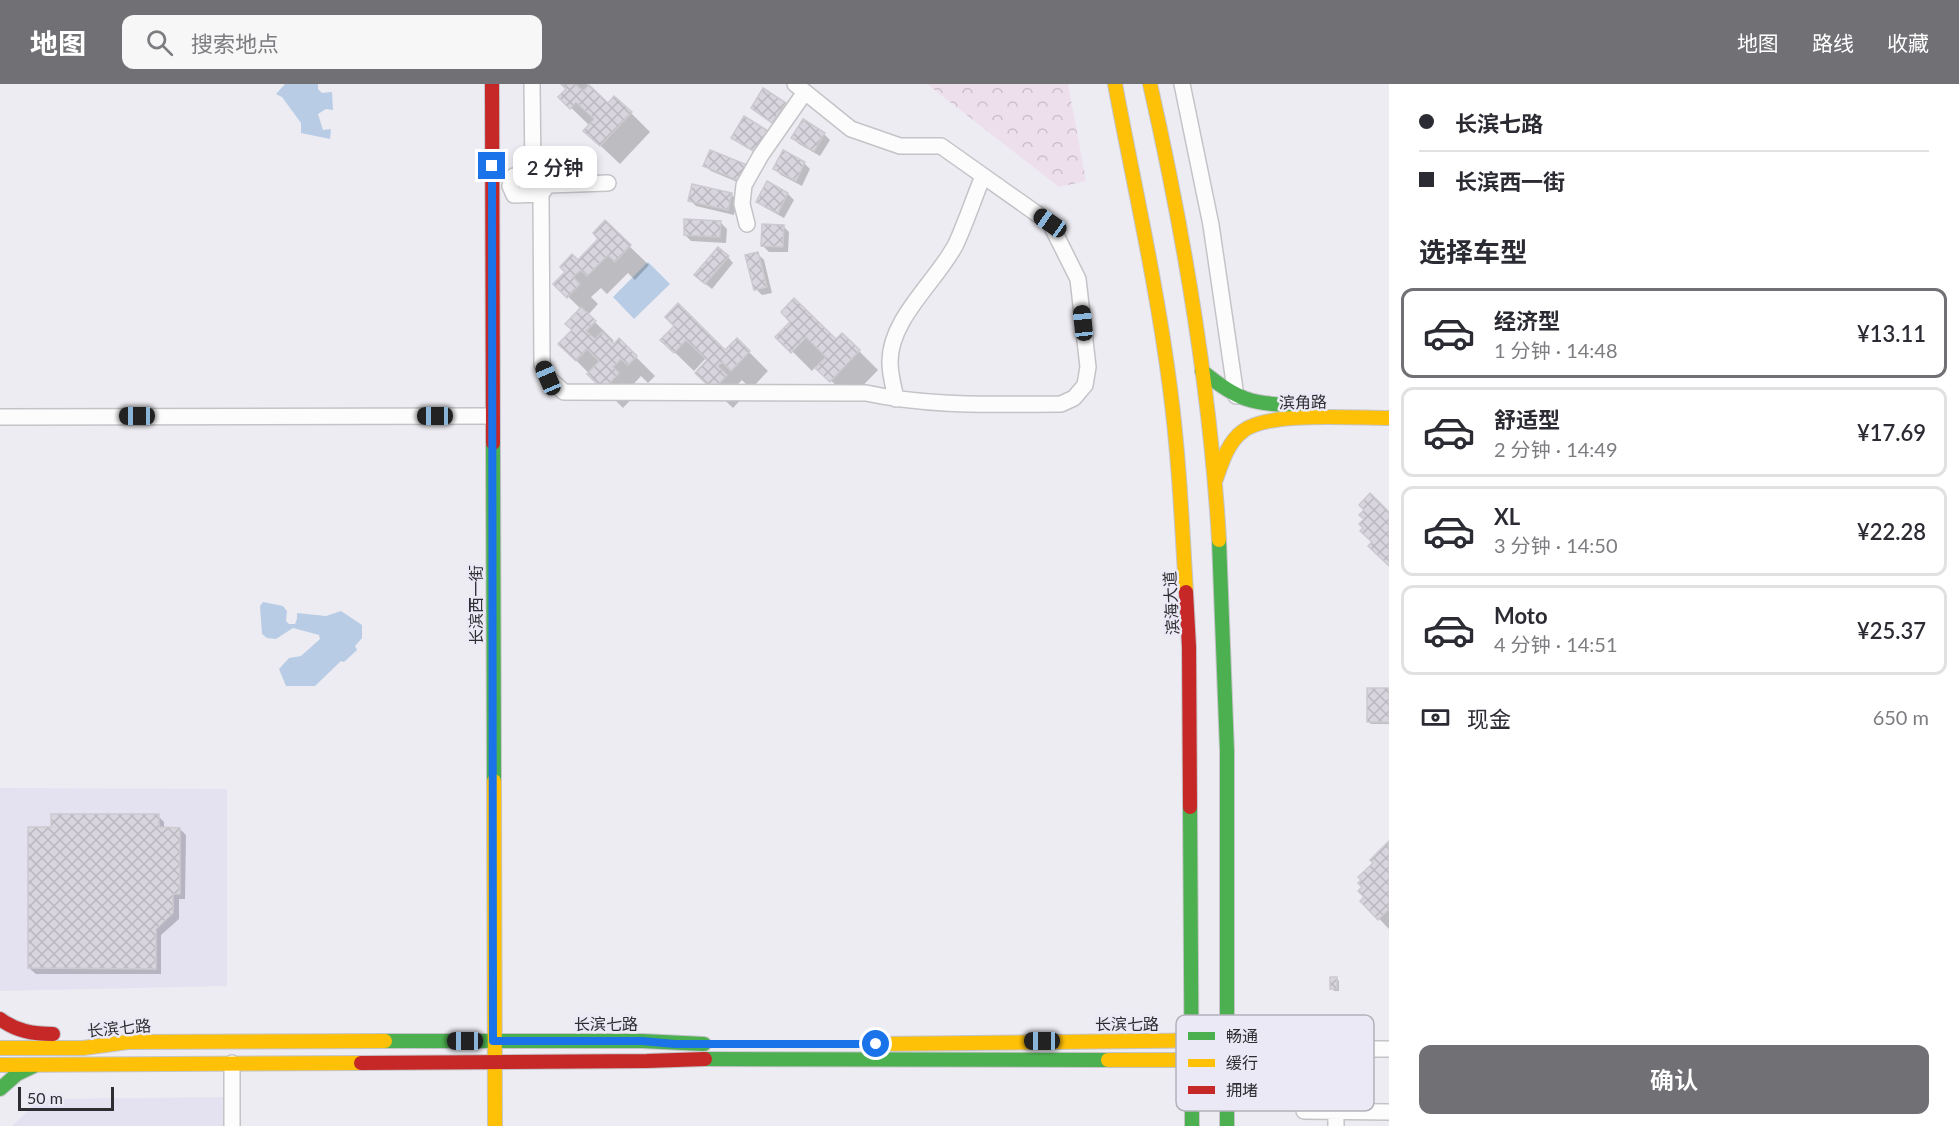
<!DOCTYPE html>
<html lang="zh">
<meta charset="utf-8">
<style>
body{margin:0;font-family:Lato,"Noto Sans SC",sans-serif;background:#f7f7f7;color:#2b2b33;height:100vh;display:flex;flex-direction:column;font-size:22px;white-space:nowrap}
*{box-sizing:border-box;margin:0}
p{font-size:20px;color:#7c7c81}
.icon{flex:none;width:33px;height:33px;fill:none;stroke:currentColor;stroke-width:2;stroke-linecap:round;stroke-linejoin:round}
.map{position:relative;flex:1;overflow:hidden}
.details{display:flex;flex-direction:column;background:#fff;width:570px}
.details>*{flex:none}
.top-card{display:grid;align-content:center;height:132px;padding:0 30px;background:#fff}
.scale{position:absolute;left:18px;bottom:15px;width:96px;box-sizing:border-box;padding-left:6px;border:3px solid #2e2d32;border-top:0;font-size:16px;line-height:21px;white-space:nowrap;color:#2e2d32;-webkit-text-stroke:4px #ebe9f5;paint-order:stroke}
.end{position:absolute;width:27px;height:27px;margin:-14px;border:8px solid #1a73e8;background:#fff;box-shadow:0 0 0 3px #fff}
.from{border-radius:50%}
.bubble{position:absolute;height:42px;border-radius:12px;background:#fff;box-shadow:0 3px 9px #0003;font-size:20px;font-weight:600;line-height:42px;text-align:center}
.car{position:absolute;width:18px;height:36px;margin:-18px -9px;border-radius:8px;box-shadow:0 0 4px 2px #0007;background:linear-gradient(#222 24%,#8ab4d8 0 40%,#222 0 76%,#8ab4d8 0 86%,#222 0)}
.top-card b{display:flex;align-items:center;gap:21px;height:57px;font-size:22px}
.top-card b+b{border-top:2px solid #e1e1e2}
.top-card i{width:15px;height:15px;background:#2b2b33}
ul{padding:0;list-style:none}
li{display:flex;align-items:center;gap:18px;height:90px;margin:0 12px 9px;padding:0 18px;border:3px solid #e1e1e2;border-radius:12px}
li div{flex:1}
li b{display:block;font-size:22px}
li em{font-style:normal;font-weight:600}
li.selected{border-color:#717075}
li>.icon{width:54px;height:54px;stroke-width:1.5}
h2{padding:0 30px;font-size:27px;line-height:72px}
.pay{display:flex;align-items:center;gap:15px;height:66px;padding:0 30px;font-size:22px}
.pay p{margin-inline-start:auto}
.primary-button{display:flex;gap:12px;margin-top:auto;padding:12px 30px}
.primary-button a{flex:1;height:69px;border-radius:12px;background:#717075;color:#fff;font-size:24px;font-weight:600;line-height:69px;text-align:center}
header{display:flex;align-items:center;gap:36px;box-sizing:border-box;height:84px;padding:0 30px;background:#717075;color:#fff}
header strong{font-size:28px}
nav{display:flex;gap:33px;margin-inline-start:auto;font-size:21px}
.search{width:420px;height:54px;background:#f7f7f7;display:flex;align-items:center;gap:15px;box-sizing:border-box;padding:0 21px;border-radius:12px;color:#7c7c81;font-size:22px}
main{display:flex;flex:1;min-height:0}
.map>svg:first-child{display:block}
</style>
<header>
<strong>地图</strong>
<div class="search"><svg class="icon" aria-label="search" viewBox="0 0 24 24"><circle cx="10" cy="10" r="6"/><path d="M15 15l6 6"/></svg>搜索地点</div>
<nav><a>地图</a><a>路线</a><a>收藏</a></nav>
</header>
<main>
<div class="map">
<svg width="1389" height="1042" viewBox="0 0 1389 1042">
<defs>
<pattern id="forest-crowns" width="20" height="18" patternUnits="userSpaceOnUse" patternTransform="scale(1.5)"><rect width="20" height="18" fill="#eedfec"/><path d="M2 6a3 3 0 1 1 6 0M12 15a3 3 0 1 1 6 0" fill="none" stroke="#ccc0cb"/></pattern>
<pattern id="building-cross-hatch" width="8" height="8" patternUnits="userSpaceOnUse" patternTransform="scale(1.5)"><rect width="8" height="8" fill="#d9d5de"/><path d="M0 0l8 8M0 8l8-8" fill="none" stroke="#bbb7bf"/></pattern>
</defs>
<rect width="100%" height="100%" fill="#edecf2"/>
<path fill="#e4e2f0" d="M0 704 227 705V902L0 907Z
M231 1013 232 1042H12L40 1015Z"/>
<path fill="url(#forest-crowns)" d="M927 0H1068L1086 97 1059 103Z"/>
<path fill="#b8cde5" d="M285 0H318V5L322 9 332 8 333 26 326 25 318 30 323 46 331 45 330 55 301 49V39L282 13 276 10Z
M648 178 670 200 634 235 613 213Z
M263 518 283 522 287 527 286 537 289 540H295L297 535V529L326 532 341 527 362 541V554L355 562 357 566 344 578 341 577 315 602H286L279 585 289 574 301 572 320 555 319 551 293 544 276 555 267 554 262 550 260 522Z"/>
<path fill="#0003" d="M562 0H587L608 21 631 29 650 48 620 80 585 47 590 42 560 13 568 5Z
M785 21 790 27 779 43 752 23Z
M824 50 830 56 820 72 799 60 793 54Z
M711 68 747 102 711 87 705 81Z
M804 79 810 85 802 102 781 91 775 85Z
M768 99 788 110 794 116 784 134 764 123 758 117Z
M731 110 737 116 734 131 696 122 690 116Z
M605 139 649 181 635 196 628 189 607 210 601 204 591 213 598 220 588 231 614 257 611 259 614 262 619 256 655 292 648 299 641 292 631 303 637 309 623 324 560 260 574 247 581 225 555 200 600 155Z
M721 139 727 145 726 159 691 157 685 151Z
M783 142 789 148 788 168H769L763 162Z
M758 170 764 176 772 209 762 211 756 205Z
M728 173 733 179 712 205 702 197Z
M792 238 836 257 843 251 878 286 850 315 816 282 812 287 778 253Z
M676 242 725 268 737 256 768 287 751 305 742 296 736 302 745 311 733 324 716 308 706 274 694 287 662 256Z
M1389 605V640H1371L1368 637Z
M158 732 164 738V745H180L186 751 185 815H179V835L161 851V890H36L29 884 52 745Z
M1389 759V845L1362 817 1366 813 1375 779Z
M1336 894 1339 897V907H1334L1332 904Z"/>
<path fill="url(#building-cross-hatch)" stroke="#cbcacf" stroke-width="1.5" d="M561 0H575L583 7 589 1 608 19 614 12 632 28 600 62 583 47 594 35 576 18 570 25 558 13 566 5Z
M763 4 786 19 772 39 751 24Z
M744 32 768 47 755 68 731 54Z
M803 35 825 49 814 67 791 54Z
M710 66 747 81 740 97 703 82Z
M783 66 805 78 796 97 773 85Z
M767 97 788 109 778 129 756 118Z
M692 100 732 109 728 126 688 117Z
M684 135 721 137 720 153 684 151Z
M605 136 631 161 615 178 608 171 587 192 581 186 573 193 580 200 567 214 553 200 565 188 560 183 572 170 578 176 598 155 593 149Z
M762 140 784 141 783 163 761 162Z
M718 163 729 172 705 200 694 191Z
M758 168 767 203 754 206 745 171Z
M794 214 836 255 842 249 860 266 830 298 815 284 826 273 806 253 791 269 775 253 790 238 781 228Z
M678 219 725 266 737 254 750 267 731 287 722 278 718 282 727 291 713 306 695 289 707 276 686 256 674 269 660 256 674 242 665 233Z
M581 223 596 237 586 247 595 255 602 248 614 260 619 254 637 272 628 281 621 275 613 283 619 289 603 306 587 290 599 277 587 265 576 277 558 260 572 246 565 240Z
M1370 409 1389 428V482L1368 462 1372 458 1360 447 1363 444 1359 440 1364 435 1359 431 1364 426 1359 421Z
M1367 604H1389V638H1367Z
M51 730H159V743L180 744V810H173V829L156 845V885L28 884V743H51Z
M1389 757V825L1378 836 1360 817 1364 813 1358 807 1362 803 1358 799 1361 796 1358 793 1373 779 1370 776Z
M1330 893H1337V905H1330Z"/>
<g fill="none" stroke-linecap="round" stroke-linejoin="round">
<g stroke="#c4c4c8" stroke-width="18">
<path id="street" d="M532 0 533 92
M1182 0 1211 141 1236 312
M514 92H541L548 101 541 110 514 111 510 102Z
M548 101 608 99
M541 110 542 280 548 294 564 308 866 309C930 323 996 320 1061 320L1074 314 1085 301 1088 283 1078 195 1050 139 941 62H900L851 45 795 0
M747 140 742 120 744 101 761 71 805 8
M896 315C894 304 890 291 890 279 889 235 937 197 956 160 966 138 974 114 983 92
M0 333 492 332
M1252 965H1389
M1335 965 1336 1042
M1304 1027 1389 1028
M232 1042V979"/>
</g>
<g stroke="#c4c4c8" stroke-width="16">
<path id="fast" d="M1202 287C1237 316 1253 321 1298 321
M493 359 494 697
M1219 456 1227 667V1042
M1190 723 1192 1042
M385 957H642L704 960
M705 975 1108 976
M0 1005 17 990 34 982"/>
</g>
<g stroke="#c4c4c8" stroke-width="16">
<path id="slow" d="M1115 0C1134 101 1157 202 1170 304 1179 372 1182 440 1186 508
M1150 0C1184 150 1210 302 1219 456
M1216 395C1222 378 1228 358 1243 347 1269 327 1354 334 1389 334
M494 697 495 1042
M879 960 1227 956 1240 961
M0 964H83L128 958 385 957
M1108 976H1227L1252 965
M0 981 361 979"/>
</g>
<g stroke="#c4c4c8" stroke-width="16">
<path id="jam" d="M492 0 493 359
M1186 508 1189 563 1190 723
M0 935C16 947 33 950 53 950
M361 979 647 977 705 975"/>
</g>
<use href="#street" stroke="#fcfcfd" stroke-width="15"/>
<use href="#fast" stroke="#4caf50" stroke-width="14"/>
<use href="#slow" stroke="#ffc107" stroke-width="14"/>
<use href="#jam" stroke="#c62828" stroke-width="14"/>
</g>
<g fill="none" stroke-linecap="round" stroke-linejoin="round">
<path stroke="#1a73e8" stroke-width="8" d="M492 82 493 957H642L675 960H876"/>
</g>
<g text-anchor="middle" stroke-width="5" stroke-linejoin="round" paint-order="stroke">
<g font-size="16" fill="#2e2d32" stroke="#ebe9f5">
<text transform="translate(1303 318) rotate(-1)" y="6">滨角路</text>
<text transform="translate(1171 519) rotate(-93)" y="6">滨海大道</text>
<text transform="translate(476 521) rotate(-90)" y="6">长滨西一街</text>
<text x="606" y="946">长滨七路</text>
<text x="1127" y="946">长滨七路</text>
<text transform="translate(119 944) rotate(-5)" y="6">长滨七路</text>
</g>
</g>
<rect x="1176" y="931" width="198" height="96" rx="9" fill="#ebe9f5" stroke="#b2b1ba" stroke-width="1.5"/>
<rect x="1188" y="948" width="27" height="8" fill="#4caf50"/>
<rect x="1188" y="975" width="27" height="8" fill="#ffc107"/>
<rect x="1188" y="1002" width="27" height="8" fill="#c62828"/>
<g font-size="16" fill="#2e2d32">
<text x="1226" y="958">畅通</text>
<text x="1226" y="985">缓行</text>
<text x="1226" y="1012">拥堵</text>
</g>
</svg>
<div class="scale">50 m</div>
<i class="end from" style="left:876px;top:960px"></i>
<i class="end" style="left:492px;top:82px"></i>
<div class="bubble" style="left:513px;top:62px;width:84px">2 分钟</div>
<i class="car" style="left:1050px;top:139px;rotate:305deg"></i>
<i class="car" style="left:1083px;top:239px;rotate:354deg"></i>
<i class="car" style="left:548px;top:294px;rotate:337deg"></i>
<i class="car" style="left:137px;top:332px;rotate:270deg"></i>
<i class="car" style="left:435px;top:332px;rotate:270deg"></i>
<i class="car" style="left:465px;top:957px;rotate:270deg"></i>
<i class="car" style="left:1042px;top:957px;rotate:270deg"></i>
</div>
<section class="details">
<div class="top-card">
<b><i class="from"></i>长滨七路</b>
<b><i></i>长滨西一街</b>
</div>
<h2>选择车型</h2>
<ul>
<li class="selected"><svg class="icon" aria-label="car" viewBox="0 0 24 24"><path d="M5 17H2v-5l4-1 3-4h7l3 4 3 1v5h-3M9 17h6M6 11h13"/><circle cx="7" cy="17" r="2"/><circle cx="17" cy="17" r="2"/></svg><div><b>经济型</b><p>1 分钟 · 14:48</p></div><em>¥13.11</em></li>
<li><svg class="icon" aria-label="car" viewBox="0 0 24 24"><path d="M5 17H2v-5l4-1 3-4h7l3 4 3 1v5h-3M9 17h6M6 11h13"/><circle cx="7" cy="17" r="2"/><circle cx="17" cy="17" r="2"/></svg><div><b>舒适型</b><p>2 分钟 · 14:49</p></div><em>¥17.69</em></li>
<li><svg class="icon" aria-label="car" viewBox="0 0 24 24"><path d="M5 17H2v-5l4-1 3-4h7l3 4 3 1v5h-3M9 17h6M6 11h13"/><circle cx="7" cy="17" r="2"/><circle cx="17" cy="17" r="2"/></svg><div><b>XL</b><p>3 分钟 · 14:50</p></div><em>¥22.28</em></li>
<li><svg class="icon" aria-label="car" viewBox="0 0 24 24"><path d="M5 17H2v-5l4-1 3-4h7l3 4 3 1v5h-3M9 17h6M6 11h13"/><circle cx="7" cy="17" r="2"/><circle cx="17" cy="17" r="2"/></svg><div><b>Moto</b><p>4 分钟 · 14:51</p></div><em>¥25.37</em></li>
</ul>
<div class="pay"><svg class="icon" aria-label="cash" viewBox="0 0 24 24"><path d="M3 7h18v10H3z"/><circle cx="12" cy="12" r="2"/></svg>现金<p>650 m</p></div>
<div class="primary-button"><a>确认</a></div>
</section>
</main>
